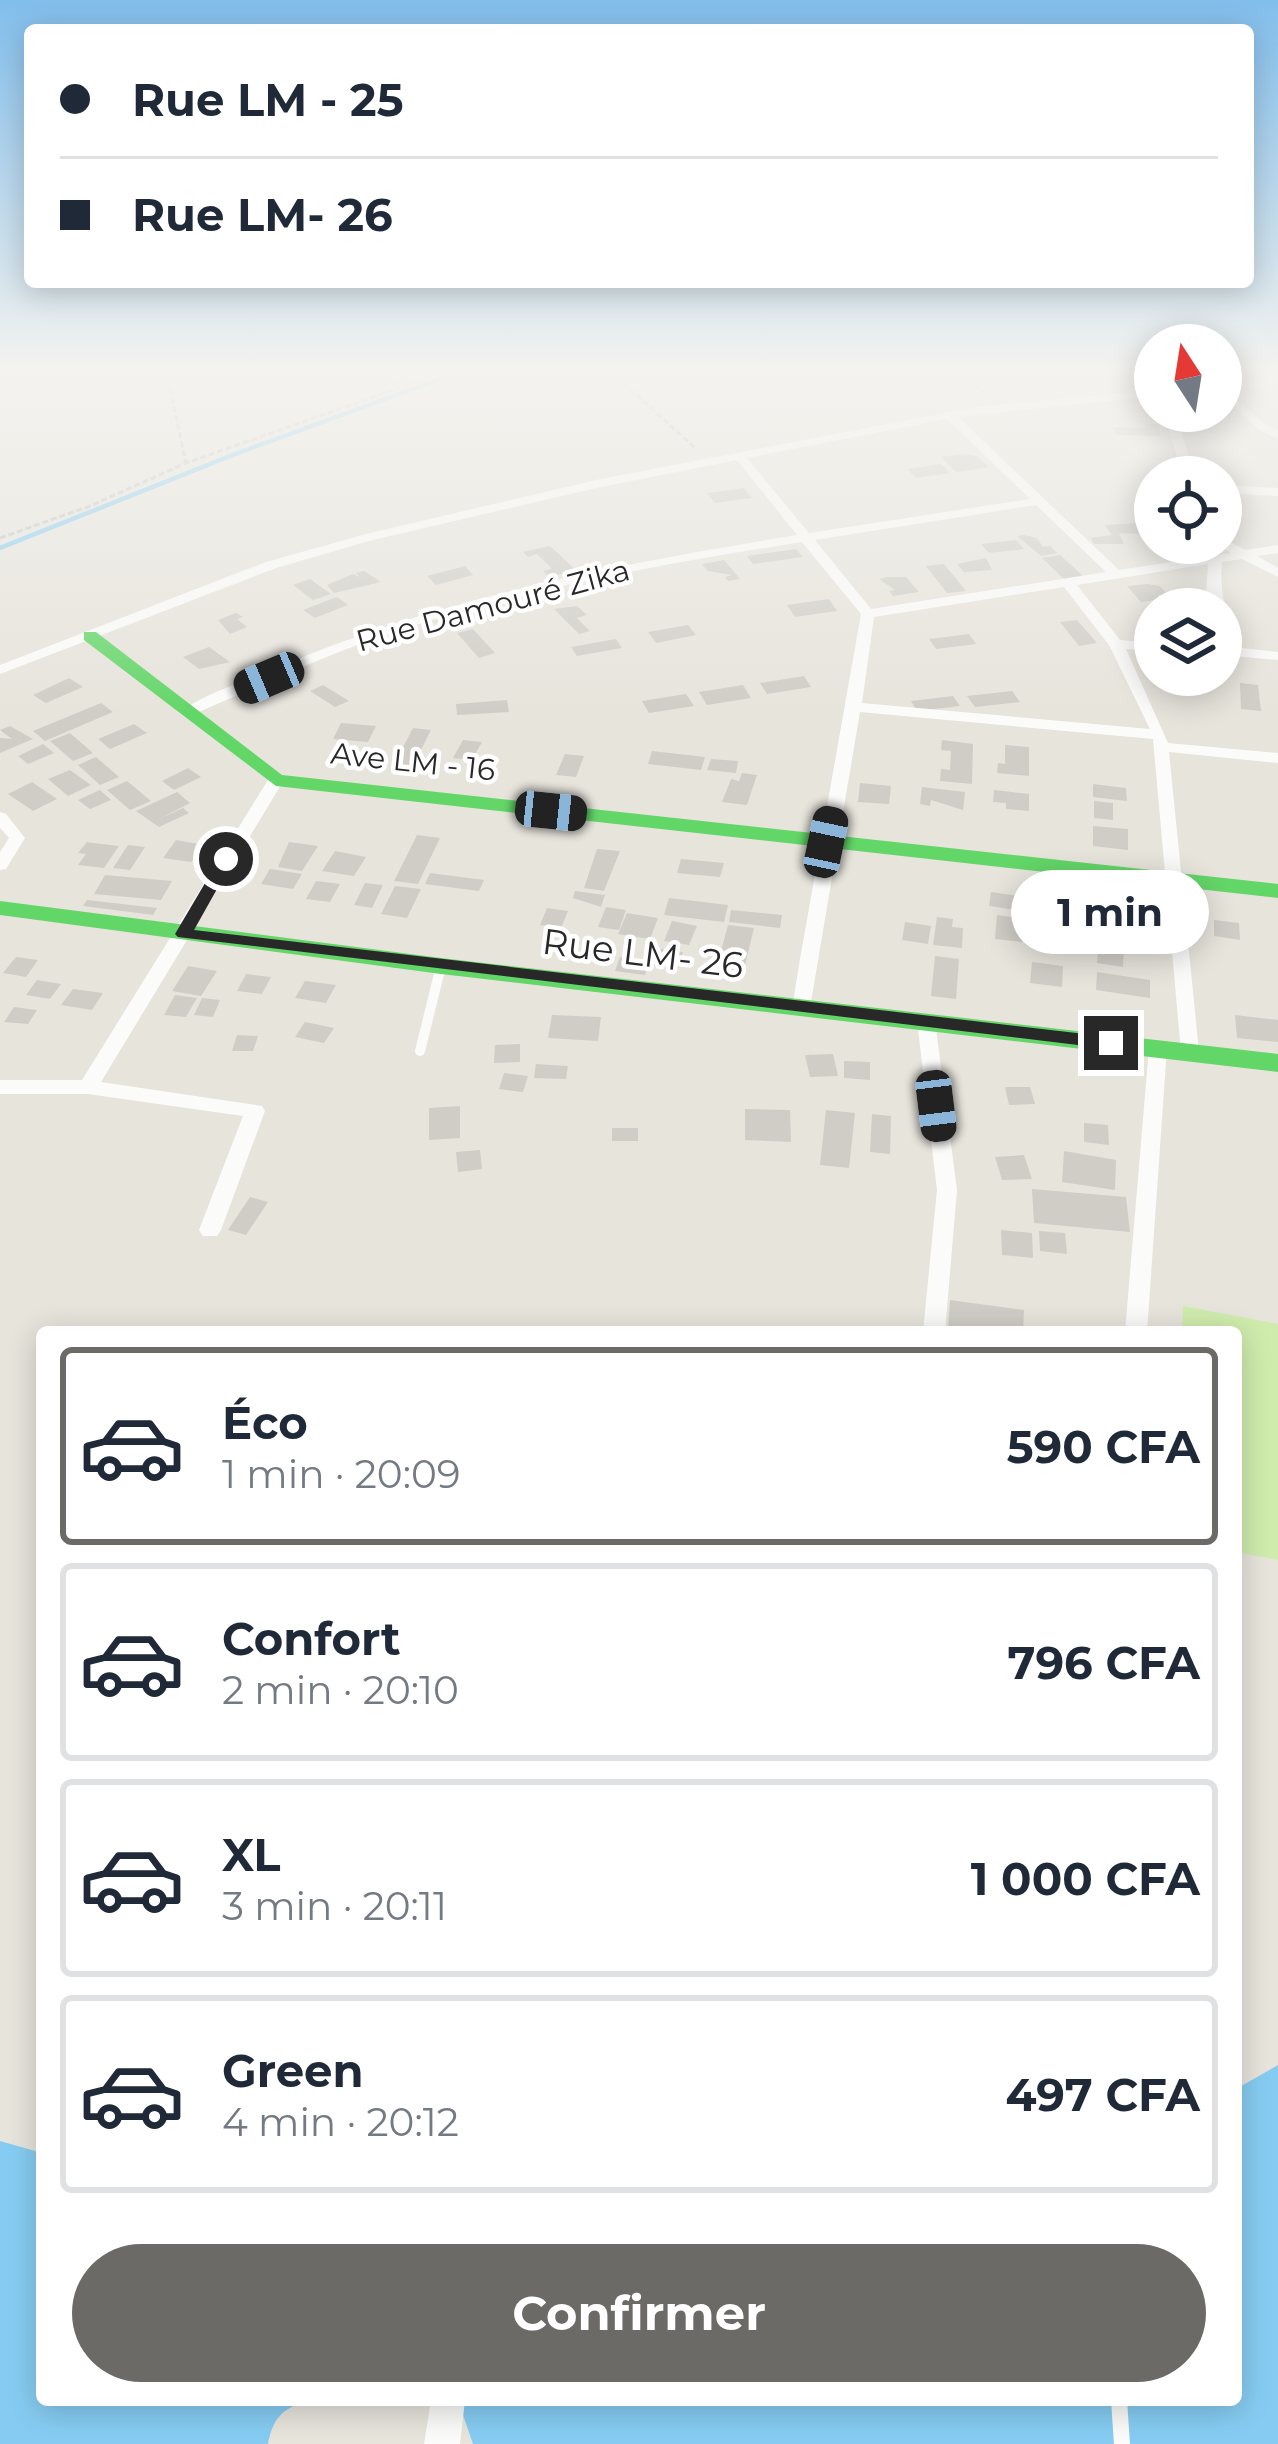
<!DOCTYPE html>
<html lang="fr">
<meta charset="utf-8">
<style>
body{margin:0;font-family:Montserrat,sans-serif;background:#f2f2f3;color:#1f2937;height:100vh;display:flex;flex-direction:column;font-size:45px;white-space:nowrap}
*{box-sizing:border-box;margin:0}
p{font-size:39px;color:#747a83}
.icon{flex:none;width:66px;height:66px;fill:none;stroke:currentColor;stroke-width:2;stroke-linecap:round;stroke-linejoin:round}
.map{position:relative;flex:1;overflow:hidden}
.drawer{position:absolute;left:36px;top:1326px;width:1206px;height:1080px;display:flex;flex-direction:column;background:#fff;border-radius:12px;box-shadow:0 6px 30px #0003}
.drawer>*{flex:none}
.guide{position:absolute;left:24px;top:24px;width:1230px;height:264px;border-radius:12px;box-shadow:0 6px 30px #0003;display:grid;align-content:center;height:264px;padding:0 36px;background:#fff}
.needle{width:78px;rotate:348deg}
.controls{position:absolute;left:1134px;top:324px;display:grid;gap:24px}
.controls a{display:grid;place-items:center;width:108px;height:108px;border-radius:50%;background:#fff;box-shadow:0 6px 30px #0003;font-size:60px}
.end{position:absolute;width:54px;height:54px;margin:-27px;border:15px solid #282828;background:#fff;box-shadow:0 0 0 6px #fff}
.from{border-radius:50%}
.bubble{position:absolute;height:84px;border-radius:42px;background:#fff;box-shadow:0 6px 30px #0003;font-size:39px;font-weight:700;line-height:84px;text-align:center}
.car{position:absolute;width:36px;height:72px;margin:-36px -18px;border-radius:15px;box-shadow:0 0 9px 3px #0007;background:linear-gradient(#222 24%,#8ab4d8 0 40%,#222 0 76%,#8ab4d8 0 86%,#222 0)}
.guide b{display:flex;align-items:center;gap:42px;height:114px;font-size:45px}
.guide b+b{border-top:3px solid #e0e1e3}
.guide i{width:30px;height:30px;background:#1f2937}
ul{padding:21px 0 0;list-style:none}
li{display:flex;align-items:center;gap:36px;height:198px;margin:0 24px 18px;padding:0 12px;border:6px solid #e0e1e3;border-radius:12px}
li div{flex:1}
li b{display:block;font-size:45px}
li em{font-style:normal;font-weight:700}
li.current{border-color:#6b6a67}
li>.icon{width:108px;height:108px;stroke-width:1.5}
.action{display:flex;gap:24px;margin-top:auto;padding:24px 36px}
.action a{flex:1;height:138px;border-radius:72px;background:#6b6a67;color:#fff;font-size:48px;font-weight:700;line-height:138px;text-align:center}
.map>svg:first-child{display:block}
</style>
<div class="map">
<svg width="1278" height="2444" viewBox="0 0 1278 2444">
<rect width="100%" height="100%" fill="#e7e4dc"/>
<path fill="#cfecad" d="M1183 1306 1278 1324V1560L1236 1552V1332H1182Z"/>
<path fill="#86ccf2" d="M1278 2065V2444H473L462 2412 433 2400H1236V2089Z
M0 2141 42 2153V2400H313C285 2406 273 2416 268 2444H0Z"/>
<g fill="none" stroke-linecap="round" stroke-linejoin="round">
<path stroke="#86ccf2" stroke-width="4.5" d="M0 548 230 456 462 371"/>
</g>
<path fill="#d0cdc7" d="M1145 424H1157L1161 436 1116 435 1113 427 1145 428Z
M961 454 977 456 989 467 956 472 941 457Z
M941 464 950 473 916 478 907 469Z
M744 488 752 498 715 503 707 493Z
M1137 523 1142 534 1119 533 1124 544H1094L1091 538 1112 535 1105 525Z
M1024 535 1037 538 1043 547 1050 546 1057 553 1041 556 1017 536Z
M1016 540 1024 549 989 553 981 544Z
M550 546 578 572 548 576 543 571 552 569 537 554 528 557 523 552Z
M796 549 803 557 753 564 747 556Z
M1060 555 1083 576 1065 580 1042 558Z
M986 558 992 570 964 572 957 564Z
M724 560 731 568 740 579 728 581 725 577 732 575 708 571 702 564Z
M944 564 966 591 947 593 926 566Z
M465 566 473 575 436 585 427 576Z
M364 571 381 582 334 593 327 585 353 574 360 577 356 573Z
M887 577H906L919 592 893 596 889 591 895 590 879 579Z
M310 579 331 594 313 600 293 585Z
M1147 584 1160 586 1167 594 1158 595 1162 599 1141 602 1127 586Z
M337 597 348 605 315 618 303 610Z
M829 599 837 611 795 617 787 605Z
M577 606 587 615 577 618 590 631 579 634 554 609Z
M236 613 243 617 237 619 247 627 230 634 218 620Z
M1077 620 1097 643 1079 646 1060 622Z
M688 625 696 635 656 643 648 632Z
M473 629 495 653 479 658 457 633Z
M969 634 976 644 936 649 929 639Z
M616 639 622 648 577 656 571 647Z
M209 647 230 662 199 669 183 657Z
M804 676 811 687 767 694 760 683Z
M69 678 83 687 46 703 33 695Z
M1240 683 1258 685 1261 711 1241 709Z
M323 685 349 701 335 707 310 691Z
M743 685 751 698 707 705 699 692Z
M1012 691 1020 702 975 707 967 696Z
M686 694 694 706 649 713 642 701Z
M953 696 960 706 917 711 911 701Z
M507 700 509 712 457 715 456 704Z
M101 703 113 712 45 741 33 731Z
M341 723 376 726 368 742 333 739Z
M134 724 147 733 110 749 98 739Z
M10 726 33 739 0 753V738L12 739 0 730Z
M413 728 431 730 410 772 391 770Z
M70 733 93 753 73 761 50 741Z
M463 740 482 742 472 760 453 758Z
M942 740 973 744 972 784 940 781 941 769 950 770 951 751 941 750Z
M43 744 54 753 28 764 18 756Z
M1005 745 1029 747V776L997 773 998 763 1005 764Z
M652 751 705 757 701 770 648 764Z
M565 754 584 756 576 777 556 775Z
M96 757 119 777 100 785 78 765Z
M711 759 738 761 736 773 707 770Z
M188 768 201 777 174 790 162 781Z
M70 770 91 785 68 796 48 779Z
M742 773 757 775 747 805 722 802 731 779 739 781Z
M127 781 151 801 130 810 107 790Z
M32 782 57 799 33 811 8 794Z
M860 783 891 786 889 804 858 802Z
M1093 784 1126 788 1127 801 1093 797Z
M922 787 965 792 963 810 931 800 930 806 920 804Z
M100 790 111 800 90 809 78 800Z
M994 790 1029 794V811L1006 809V803L993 802Z
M177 792 190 803 159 819 183 808 189 813 159 827 136 811Z
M1094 801 1113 803V820L1094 818Z
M1093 826 1128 829V850L1093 846Z
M417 835 440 838 418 884 394 881Z
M176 840 204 845 191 862 163 858Z
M87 842 93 843 119 846 104 868 78 865 86 854 78 853Z
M289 842 318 846 302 871 278 867Z
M128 845 145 847 130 870 113 868Z
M597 849 620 851 604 891 584 888Z
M335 851 366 857 354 876 322 871Z
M681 859 724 863 720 877 677 873Z
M270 869 302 874 293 889 261 884Z
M430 873 484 880 479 891 425 884Z
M105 875 172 881 161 900 94 894Z
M316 881 340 884 330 902 306 899Z
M365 883 383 885 372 908 354 905Z
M395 886 421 889 407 918 381 914Z
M575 891 605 895 601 907 573 898Z
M991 892 1024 897 1023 911 989 906Z
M669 898 728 905 724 922 664 915Z
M87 900 157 908 153 915 83 906Z
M606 907 626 910 619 930 598 927Z
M547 908 568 911 561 928 540 925Z
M731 910 782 915 780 928 729 922Z
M1054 912 1091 917 1090 932 1067 929 1068 919 1054 917Z
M627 913 658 918 650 939 618 934Z
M997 915 1024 919 1022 942 995 939Z
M937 917 953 919 952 927 963 928 962 948 933 945Z
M1214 920 1239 923 1240 940 1214 936Z
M672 921 697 926 689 945 664 941Z
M905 922 931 926 928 944 902 940Z
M728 925 754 928 744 969 717 966Z
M1068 931 1092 934V952L1067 948Z
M1099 943 1124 947 1123 967 1097 963Z
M659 949 683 952 678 969 654 966Z
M935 956 959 959 956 999 931 996Z
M16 957 38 960 26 977 3 973Z
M620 957 649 961 645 975 615 971Z
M1032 962 1063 966 1062 987 1030 983Z
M188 966 217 971 201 996 172 991Z
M1097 972 1150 980V998L1096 990Z
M246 974 271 977 262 994 237 991Z
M37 980 61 984 50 999 26 995Z
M305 981 336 985 326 1003 295 998Z
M73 989 103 993 92 1010 61 1005Z
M175 995 197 998 186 1017 164 1015Z
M202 998 220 1000 213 1017 194 1015Z
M14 1007 37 1010 28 1024 4 1022Z
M552 1015 601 1017 598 1041 548 1038Z
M1235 1015 1278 1020V1042L1237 1038Z
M305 1022 334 1028 324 1043 295 1037Z
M237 1035 258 1036 253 1051H232Z
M520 1044V1062L494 1063 495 1045Z
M833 1054 838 1076 810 1077 805 1055Z
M844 1061 870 1062V1080L844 1078Z
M536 1064 568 1066 566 1079 534 1078Z
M504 1073 528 1076 523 1092 499 1089Z
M1005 1087H1030L1035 1104 1009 1105Z
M460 1106V1138L429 1140V1108Z
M745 1109 790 1110 791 1142 745 1140Z
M826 1110 855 1113 849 1168 820 1165Z
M872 1114 891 1116 890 1154 870 1152Z
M1084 1123 1108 1125 1109 1145 1084 1142Z
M612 1128H638V1141H612Z
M480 1150 482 1169 458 1172 456 1152Z
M1064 1151 1116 1160 1115 1190 1062 1182Z
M1024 1155 1032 1179 1002 1180 995 1157Z
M1032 1189 1126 1197 1130 1232 1034 1223Z
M250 1197 268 1202 246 1235 228 1230Z
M1001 1230 1032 1233 1033 1258 1002 1255Z
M1039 1231 1065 1233 1067 1254 1040 1251Z
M950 1300 1024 1310 1023 1332 948 1330Z"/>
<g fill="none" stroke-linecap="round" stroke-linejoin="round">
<path stroke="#c5c4c3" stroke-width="3" stroke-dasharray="6 3" stroke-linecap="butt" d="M166 371 186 463
M389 371 397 388
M610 371 694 447
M962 371 983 393
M0 538 90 506 186 463 447 371"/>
<path stroke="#fbfbfa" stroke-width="10" d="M420 1051 441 966"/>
<path stroke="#fbfbfa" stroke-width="16" d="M1119 2400 1122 2444"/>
<path fill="#fbfbfa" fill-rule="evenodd" d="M1278 377V383L1227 390 1266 425 1278 430V439L1258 429 1221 396V384Z
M1155 390V396L958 417 1119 570 1231 553 1215 543H1221V538L1246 550 1278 545V553L1257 556 1278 568V577L1242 559 1222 562C1219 600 1228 614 1241 648L1278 652V660L1221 655V647H1226L1221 634V609H1212L1206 592 1208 564 1077 585 1120 640 1155 643V651L1126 649 1168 743 1278 753V763L1169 752 1199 1052 1190 1059 1181 1052 1153 739 860 712 810 1008 808 1012H794L792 1008 800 959 861 614 802 542C663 564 522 589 388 634 321 657 257 687 192 715L180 712C205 693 242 683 271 670 438 598 618 564 797 535L737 460 596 488 369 541 276 568 0 674V665L266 562 366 534 596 480 976 407ZM947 419 1030 499 809 533 747 458ZM1036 505 1106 572 871 609 815 540ZM1064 587 1109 645 1150 729 862 703 874 617Z
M1163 411H1175L1195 477H1183Z
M1221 485 1278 488V496L1221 493Z
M276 775 284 780 101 1082 262 1106 265 1111 221 1230 217 1236H203L199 1230 243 1116 88 1094H0V1080H82L268 780Z
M0 812 6 814 25 838 6 869 0 870V852L9 838 0 828Z
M926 1015 935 1021 957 1190 945 1332H923L937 1190 917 1021Z
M1158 1041 1167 1048 1147 1332H1125L1149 1048Z
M431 2400H465L460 2444H424Z"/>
<path fill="#63d668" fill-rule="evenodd" d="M84 632H96L282 775 1278 884V898L276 786 84 640Z
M0 901 441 958 1278 1054V1072L441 974 0 915Z"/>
</g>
<linearGradient id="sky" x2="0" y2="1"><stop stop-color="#81beec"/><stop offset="0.52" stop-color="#f4f3ef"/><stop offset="1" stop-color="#f4f3ef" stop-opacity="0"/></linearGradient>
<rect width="1278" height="714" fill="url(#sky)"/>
<path fill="#282828" d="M221 856 234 859 194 930 1111 1037 1120 1043 1111 1049 178 937 175 934Z"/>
<g text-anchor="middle" stroke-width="9" stroke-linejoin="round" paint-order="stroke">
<g font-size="30" fill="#282828" stroke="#fff">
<text transform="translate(493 606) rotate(-15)" y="10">Rue Damouré Zika</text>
<text transform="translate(413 762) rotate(6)" y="10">Ave LM - 16</text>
</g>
<g font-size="36" fill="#282828" stroke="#fff">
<text transform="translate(643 953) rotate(7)" y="13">Rue LM- 26</text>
</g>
</g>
</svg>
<div class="controls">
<a><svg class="needle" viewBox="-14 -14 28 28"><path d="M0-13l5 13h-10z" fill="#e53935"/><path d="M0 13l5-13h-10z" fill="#747a83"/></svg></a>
<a><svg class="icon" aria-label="locate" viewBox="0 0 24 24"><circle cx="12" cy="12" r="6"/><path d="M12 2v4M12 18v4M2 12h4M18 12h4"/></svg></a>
<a><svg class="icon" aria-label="layers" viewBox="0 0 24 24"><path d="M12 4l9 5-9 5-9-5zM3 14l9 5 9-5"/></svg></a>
</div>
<i class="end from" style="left:226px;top:859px"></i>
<i class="end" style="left:1111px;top:1043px"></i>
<div class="bubble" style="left:1011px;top:870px;width:198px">1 min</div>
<i class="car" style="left:269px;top:678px;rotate:247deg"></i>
<i class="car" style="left:551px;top:811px;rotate:96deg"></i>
<i class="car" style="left:826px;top:842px;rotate:12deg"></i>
<i class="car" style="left:936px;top:1106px;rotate:173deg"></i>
<div class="guide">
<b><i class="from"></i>Rue LM - 25</b>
<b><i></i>Rue LM- 26</b>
</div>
<section class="drawer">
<ul>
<li class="current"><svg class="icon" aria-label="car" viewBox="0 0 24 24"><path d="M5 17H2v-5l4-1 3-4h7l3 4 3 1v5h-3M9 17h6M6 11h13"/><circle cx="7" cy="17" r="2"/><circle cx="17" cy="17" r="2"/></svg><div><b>Éco</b><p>1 min · 20:09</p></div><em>590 CFA</em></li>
<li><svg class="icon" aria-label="car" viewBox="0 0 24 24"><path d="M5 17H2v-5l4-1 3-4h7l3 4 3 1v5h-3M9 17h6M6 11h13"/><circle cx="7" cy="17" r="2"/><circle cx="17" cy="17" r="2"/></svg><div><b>Confort</b><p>2 min · 20:10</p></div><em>796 CFA</em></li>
<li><svg class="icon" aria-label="car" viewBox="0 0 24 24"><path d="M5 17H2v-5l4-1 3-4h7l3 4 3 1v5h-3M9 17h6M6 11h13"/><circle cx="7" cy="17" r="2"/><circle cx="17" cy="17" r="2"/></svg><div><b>XL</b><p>3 min · 20:11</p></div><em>1 000 CFA</em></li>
<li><svg class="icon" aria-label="car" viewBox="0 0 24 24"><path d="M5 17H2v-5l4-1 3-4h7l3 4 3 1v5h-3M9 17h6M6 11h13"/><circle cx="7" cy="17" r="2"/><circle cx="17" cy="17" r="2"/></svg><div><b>Green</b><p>4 min · 20:12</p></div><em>497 CFA</em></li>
</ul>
<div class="action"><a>Confirmer</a></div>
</section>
</div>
